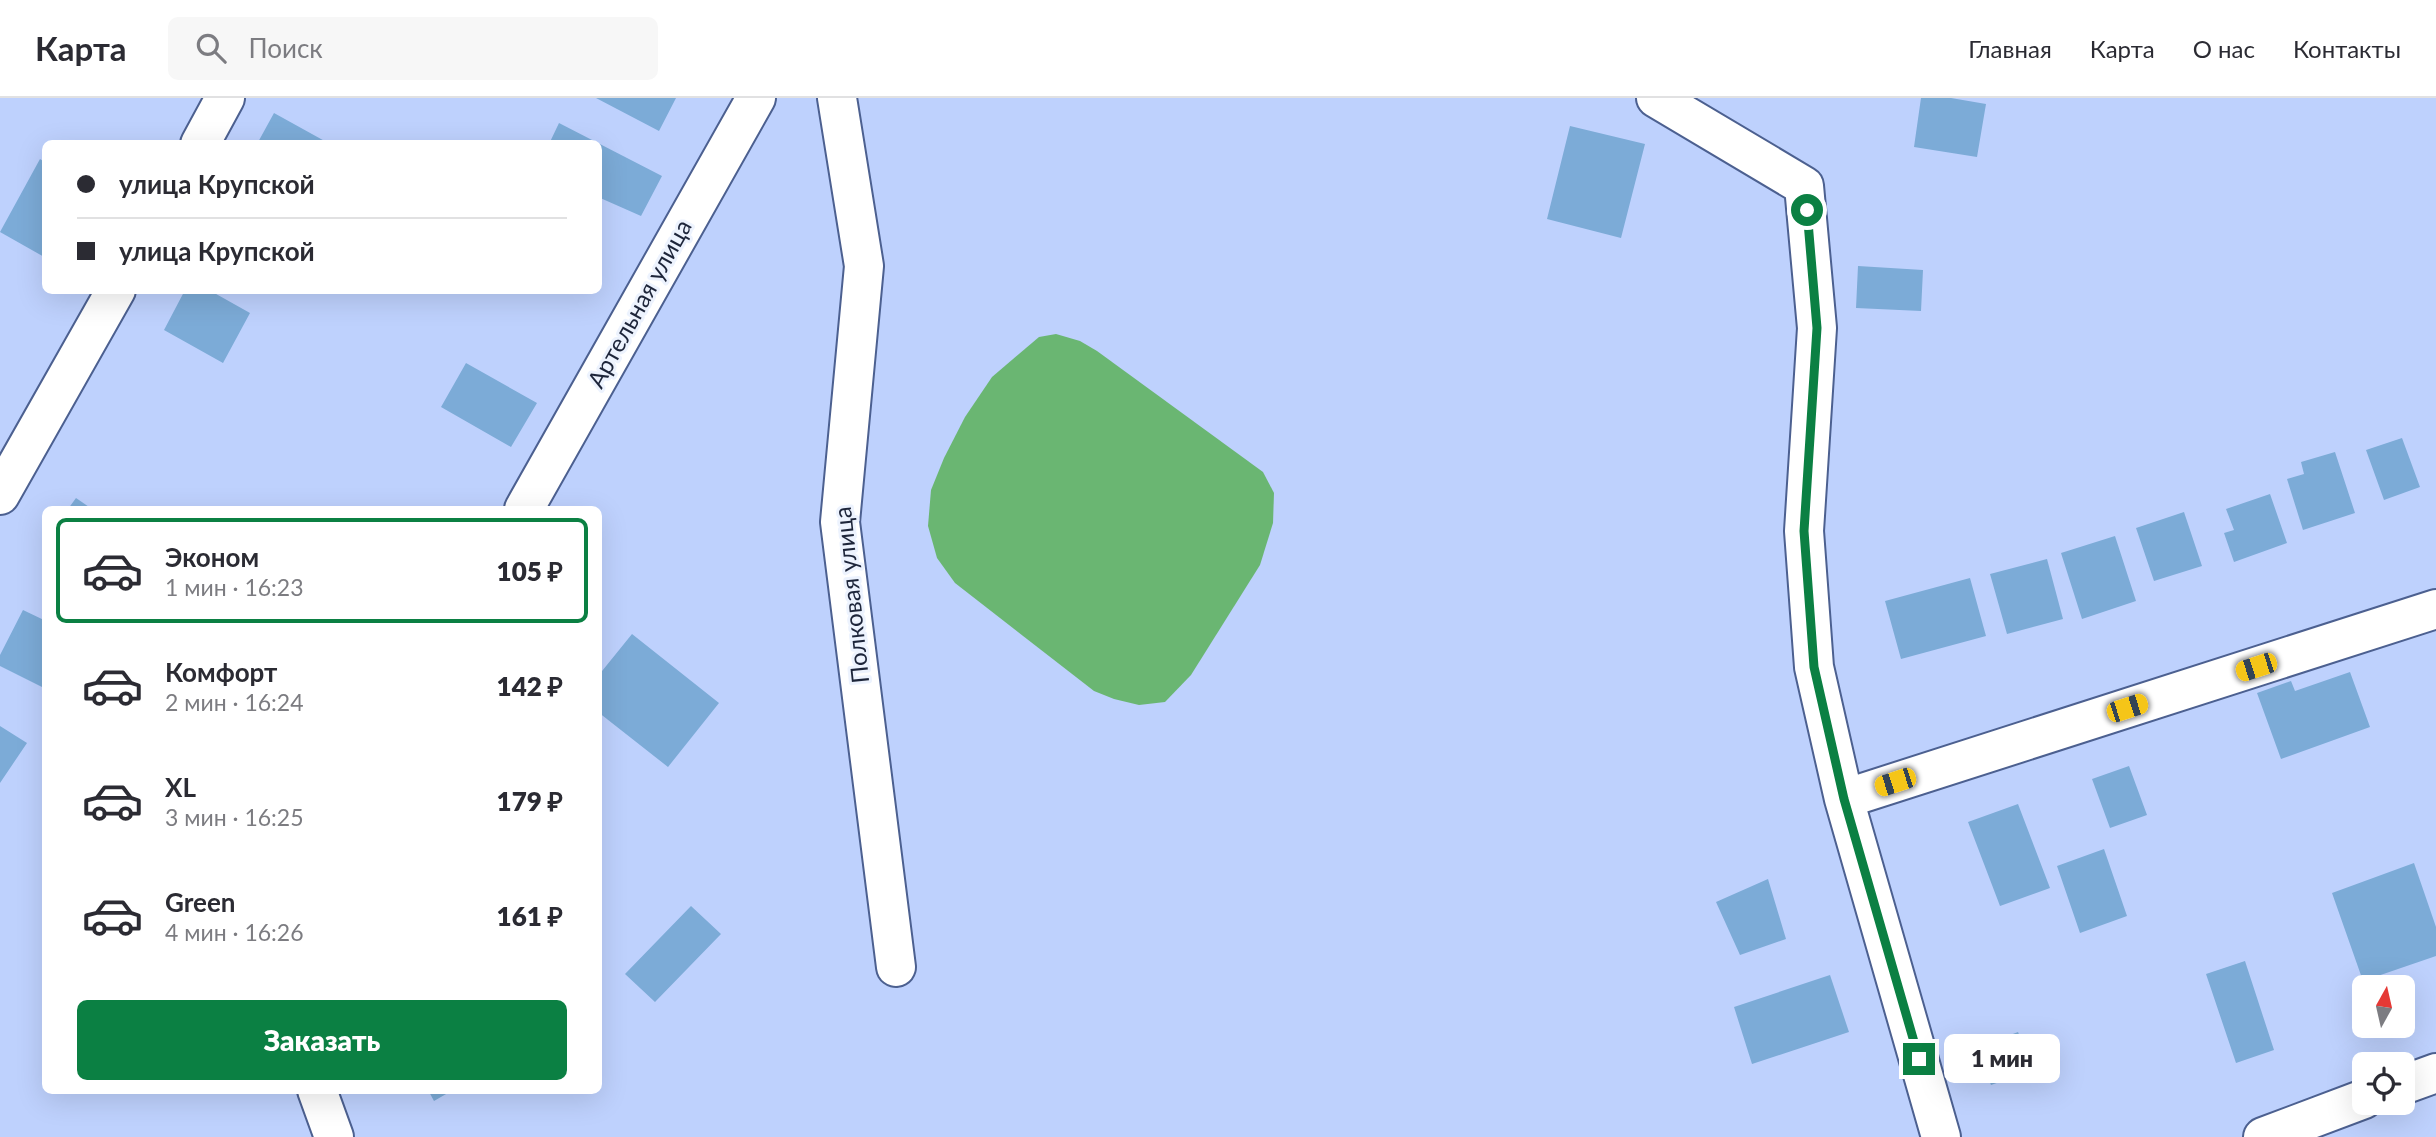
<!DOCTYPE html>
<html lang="ru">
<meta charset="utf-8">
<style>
body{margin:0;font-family:Lato,sans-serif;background:#f7f7f7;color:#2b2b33;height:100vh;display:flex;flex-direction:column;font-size:26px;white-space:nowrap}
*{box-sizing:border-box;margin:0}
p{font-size:23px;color:#7c7c81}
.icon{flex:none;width:38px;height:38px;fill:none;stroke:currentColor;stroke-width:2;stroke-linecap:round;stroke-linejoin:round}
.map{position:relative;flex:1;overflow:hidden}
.sheet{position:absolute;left:42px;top:408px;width:560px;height:588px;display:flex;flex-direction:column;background:#fff;border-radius:10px;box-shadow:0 7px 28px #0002}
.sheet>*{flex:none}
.top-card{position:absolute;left:42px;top:42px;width:560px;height:154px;border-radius:10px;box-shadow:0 7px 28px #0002;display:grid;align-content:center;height:154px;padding:0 35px;background:#fff}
.needle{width:46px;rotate:8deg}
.controls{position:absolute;left:2352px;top:877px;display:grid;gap:14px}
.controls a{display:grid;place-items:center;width:63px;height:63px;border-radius:10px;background:#fff;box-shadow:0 7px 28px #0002;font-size:35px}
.end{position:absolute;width:32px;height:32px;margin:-16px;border:9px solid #0b8043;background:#fff;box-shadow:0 0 0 4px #fff}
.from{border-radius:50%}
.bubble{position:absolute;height:49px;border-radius:10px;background:#fff;box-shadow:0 7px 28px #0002;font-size:23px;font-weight:800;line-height:49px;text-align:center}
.car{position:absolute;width:21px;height:42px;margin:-21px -10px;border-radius:9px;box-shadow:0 0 5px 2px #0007;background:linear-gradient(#f5c518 24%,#345 0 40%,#f5c518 0 76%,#345 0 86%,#f5c518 0)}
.top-card b{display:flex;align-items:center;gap:24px;height:66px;font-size:26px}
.top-card b+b{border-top:2px solid #e1e1e2}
.top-card i{width:18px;height:18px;background:#2b2b33}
ul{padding:12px 0 0;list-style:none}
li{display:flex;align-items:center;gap:21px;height:105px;margin:0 14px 10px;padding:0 21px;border:4px solid transparent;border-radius:10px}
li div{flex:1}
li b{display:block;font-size:26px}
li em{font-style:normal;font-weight:800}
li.current{border-color:#0b8043}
li>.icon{width:63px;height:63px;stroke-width:1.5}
.primary-button{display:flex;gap:14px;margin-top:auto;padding:14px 35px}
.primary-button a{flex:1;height:80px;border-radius:10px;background:#0b8043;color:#fff;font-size:28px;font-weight:800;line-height:80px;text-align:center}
header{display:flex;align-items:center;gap:42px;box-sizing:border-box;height:98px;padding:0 35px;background:#fff;border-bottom:2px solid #e1e1e2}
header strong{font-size:33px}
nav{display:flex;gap:38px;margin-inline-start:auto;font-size:24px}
.search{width:490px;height:63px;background:#f7f7f7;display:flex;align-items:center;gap:18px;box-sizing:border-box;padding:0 24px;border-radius:10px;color:#7c7c81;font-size:26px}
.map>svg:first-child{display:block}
</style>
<header>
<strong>Карта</strong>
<div class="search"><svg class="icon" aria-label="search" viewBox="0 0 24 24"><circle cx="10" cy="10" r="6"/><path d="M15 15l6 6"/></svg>Поиск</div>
<nav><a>Главная</a><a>Карта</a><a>О нас</a><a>Контакты</a></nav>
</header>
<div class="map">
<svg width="2436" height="1039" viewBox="0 0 2436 1039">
<rect width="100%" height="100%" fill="#bed1fd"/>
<path fill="#6ab672" d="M1056 236 1080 243 1097 253 1263 374 1274 395 1273 425 1260 467 1191 577 1165 604 1139 607 1114 601 1094 593 955 485 937 460 928 428 931 392 944 360 965 319 992 279 1039 239Z"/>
<path fill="#7cabd7" d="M596 0H676L659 33Z
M1921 0H1951L1986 6 1977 59 1914 49Z
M274 15 330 46H257Z
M559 25 662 78 641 118 598 99V46H549Z
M1570 28 1645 46 1621 140 1547 121Z
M40 61 46 65V160L0 134Z
M1858 168 1923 172 1921 213 1856 210Z
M185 192H209L250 215 223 265 164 232Z
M466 265 537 305 511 349 441 309Z
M2402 340 2420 389 2384 402 2366 352Z
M2335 354 2355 415 2303 432 2287 381 2304 376 2301 364Z
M2270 396 2287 445 2234 464 2224 435 2234 432 2226 411Z
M76 400 92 411H68Z
M2184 414 2202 468 2154 483 2136 430Z
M2115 438 2136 503 2082 521 2061 455Z
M2047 461 2063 521 2007 536 1990 476Z
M1970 480 1986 538 1901 561 1885 503Z
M23 512 46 523V591L0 568V557Z
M632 536 719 605 668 669 598 614V578Z
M2350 574 2370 629 2281 661 2257 595 2291 583 2295 593Z
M0 628 27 645 0 685Z
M2129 668 2147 717 2110 730 2092 681Z
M2018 706 2050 790 2000 808 1968 724Z
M2104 751 2127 818 2080 835 2057 768Z
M2414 765 2436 829V858L2363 883 2332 795Z
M1768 781 1786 841 1740 857 1716 804Z
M691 808 721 836 655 904 625 876Z
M2245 863 2274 952 2236 965 2206 876Z
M1830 877 1849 934 1752 966 1734 909Z
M2018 934 2033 972 1991 987 1977 950Z
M428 992H453L434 1003Z"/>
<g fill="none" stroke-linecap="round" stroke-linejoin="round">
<g stroke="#4c6090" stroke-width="42">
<path id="street" d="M837 0 864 168 840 424 896 869
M1656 0 1804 88 1817 230 1804 433 1814 569 1844 701 1941 1039
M200 46 225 0
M0 397 116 192
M524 411 756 0
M1844 701 2436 511
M2403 987 2436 975
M317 992 334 1039
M2263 1039 2364 1001"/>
</g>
<use href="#street" stroke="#fff" stroke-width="38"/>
</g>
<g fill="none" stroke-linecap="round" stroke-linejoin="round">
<path stroke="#0b8043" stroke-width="9" d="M1807 112 1817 230 1804 433 1814 569 1844 701 1919 961"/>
</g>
<g text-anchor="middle" stroke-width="6" stroke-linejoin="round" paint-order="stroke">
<g font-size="24" fill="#1d253a" stroke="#edf3fe">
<text transform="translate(640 206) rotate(-61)" y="8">Артельная улица</text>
<text transform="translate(852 497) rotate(-96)" y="8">Полковая улица</text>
</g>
</g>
</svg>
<div class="controls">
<a><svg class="needle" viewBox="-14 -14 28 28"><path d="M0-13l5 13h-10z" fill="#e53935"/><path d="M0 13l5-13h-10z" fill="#7c7c81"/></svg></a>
<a><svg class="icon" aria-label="locate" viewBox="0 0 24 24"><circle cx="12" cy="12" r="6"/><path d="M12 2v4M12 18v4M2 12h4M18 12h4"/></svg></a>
</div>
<i class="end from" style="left:1807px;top:112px"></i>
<i class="end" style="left:1919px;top:961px"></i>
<div class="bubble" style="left:1944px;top:936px;width:116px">1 мин</div>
<i class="car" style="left:2256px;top:569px;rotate:252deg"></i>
<i class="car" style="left:2127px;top:610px;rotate:72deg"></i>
<i class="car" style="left:1895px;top:684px;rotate:252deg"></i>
<div class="top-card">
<b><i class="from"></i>улица Крупской</b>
<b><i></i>улица Крупской</b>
</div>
<section class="sheet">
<ul>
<li class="current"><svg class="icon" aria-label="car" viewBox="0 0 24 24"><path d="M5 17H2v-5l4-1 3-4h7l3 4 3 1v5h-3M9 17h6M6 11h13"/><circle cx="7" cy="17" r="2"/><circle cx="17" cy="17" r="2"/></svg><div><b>Эконом</b><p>1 мин · 16:23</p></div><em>105 ₽</em></li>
<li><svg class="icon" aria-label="car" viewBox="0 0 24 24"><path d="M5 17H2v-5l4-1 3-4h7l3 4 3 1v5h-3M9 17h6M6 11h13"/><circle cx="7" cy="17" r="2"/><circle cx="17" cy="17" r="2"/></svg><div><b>Комфорт</b><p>2 мин · 16:24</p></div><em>142 ₽</em></li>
<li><svg class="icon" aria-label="car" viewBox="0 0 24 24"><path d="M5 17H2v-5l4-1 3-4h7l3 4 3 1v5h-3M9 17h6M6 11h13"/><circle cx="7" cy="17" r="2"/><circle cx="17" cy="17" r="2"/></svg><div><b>XL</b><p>3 мин · 16:25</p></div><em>179 ₽</em></li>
<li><svg class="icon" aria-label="car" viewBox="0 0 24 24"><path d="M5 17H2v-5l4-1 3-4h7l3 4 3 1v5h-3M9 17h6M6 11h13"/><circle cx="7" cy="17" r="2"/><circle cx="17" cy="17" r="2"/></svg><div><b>Green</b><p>4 мин · 16:26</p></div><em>161 ₽</em></li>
</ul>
<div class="primary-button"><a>Заказать</a></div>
</section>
</div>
